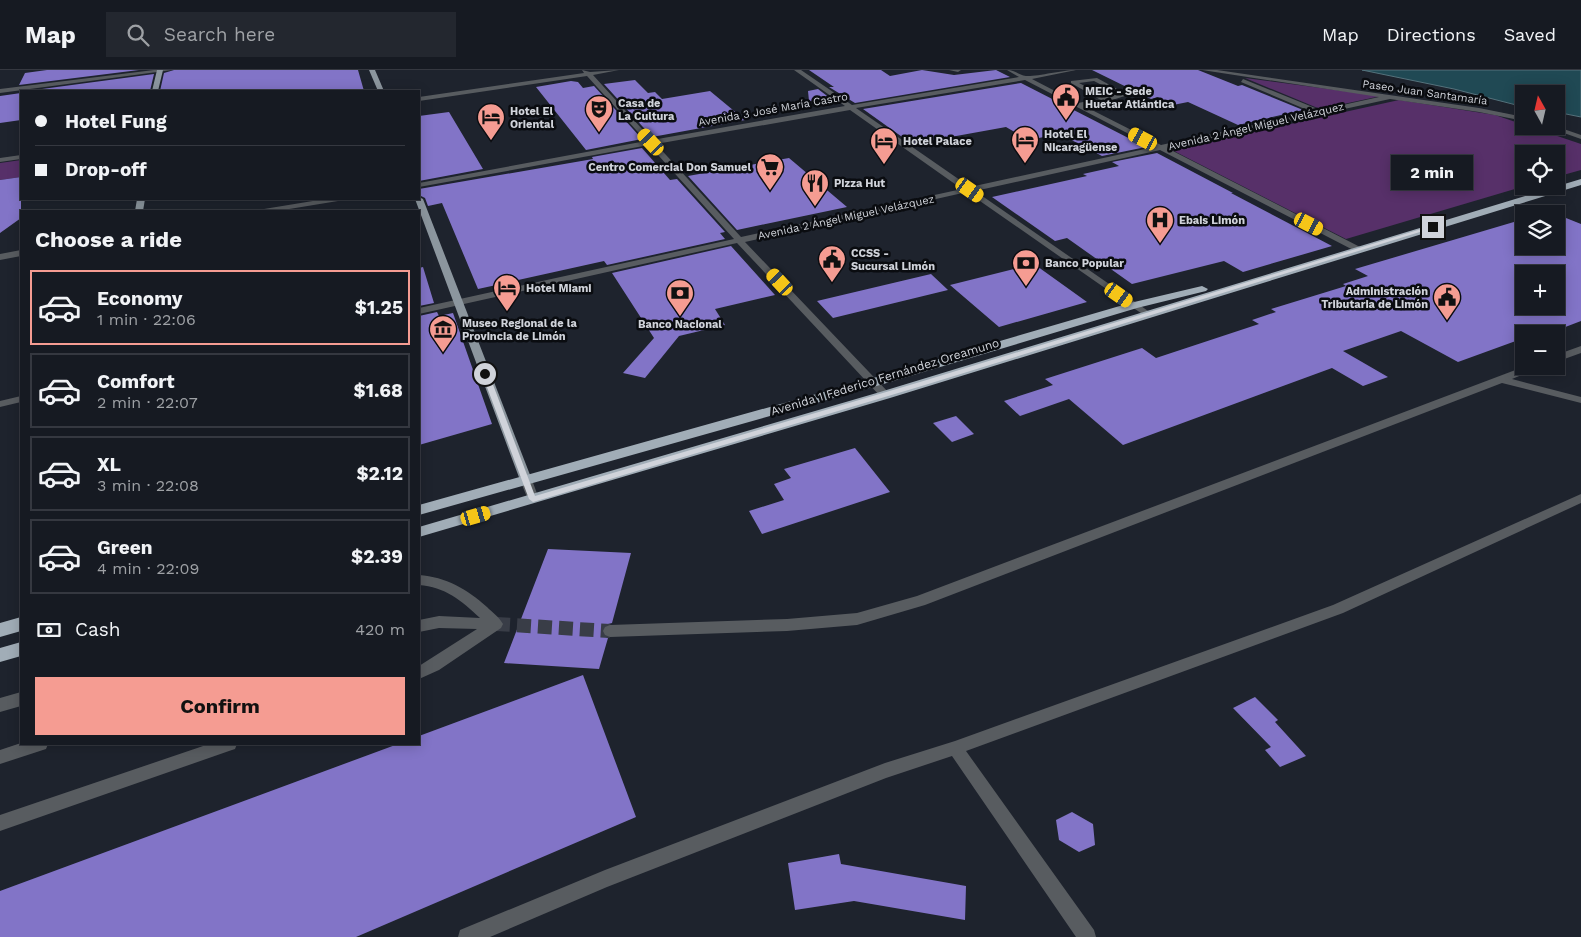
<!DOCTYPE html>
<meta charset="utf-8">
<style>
body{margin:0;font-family:"Work Sans",sans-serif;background:#23272f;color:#f1f3f6;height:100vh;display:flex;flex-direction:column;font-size:19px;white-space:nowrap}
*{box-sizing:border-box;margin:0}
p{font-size:16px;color:#9ea1a5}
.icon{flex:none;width:28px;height:28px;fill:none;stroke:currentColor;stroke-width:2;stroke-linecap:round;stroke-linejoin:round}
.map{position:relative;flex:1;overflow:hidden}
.side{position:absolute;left:20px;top:140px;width:400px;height:535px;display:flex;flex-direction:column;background:#161a22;border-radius:0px;box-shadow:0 2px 12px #0003,0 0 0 1px #353840}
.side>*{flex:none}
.guide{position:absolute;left:20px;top:20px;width:400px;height:110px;border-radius:0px;box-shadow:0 2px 12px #0003,0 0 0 1px #353840;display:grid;align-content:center;height:110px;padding:0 15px;background:#161a22}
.needle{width:32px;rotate:352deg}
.tools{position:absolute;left:1515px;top:15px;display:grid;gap:10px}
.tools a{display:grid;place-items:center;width:50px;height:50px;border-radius:0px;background:#161a22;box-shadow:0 2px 12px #0003,0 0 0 1px #353840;font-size:25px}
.end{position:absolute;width:22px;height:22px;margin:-11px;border:6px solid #d0d3da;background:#111;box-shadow:0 0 0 2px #111}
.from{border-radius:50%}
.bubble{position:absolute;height:35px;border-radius:0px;background:#161a22;box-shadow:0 2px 12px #0003,0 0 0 1px #353840;font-size:16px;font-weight:700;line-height:35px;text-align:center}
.car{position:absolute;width:15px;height:30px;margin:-15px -8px;border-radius:6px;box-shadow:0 0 4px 1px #0007;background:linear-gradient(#f5c518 24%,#345 0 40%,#f5c518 0 76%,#345 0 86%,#f5c518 0)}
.guide b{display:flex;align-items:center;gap:18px;height:48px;font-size:19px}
.guide b+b{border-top:1px solid #353840}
.guide i{width:12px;height:12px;background:#f1f3f6}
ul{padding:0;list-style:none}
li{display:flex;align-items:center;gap:15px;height:75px;margin:0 10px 8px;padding:0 5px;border:2px solid #353840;border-radius:0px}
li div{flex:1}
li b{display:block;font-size:19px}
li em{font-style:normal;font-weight:700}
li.active{border-color:#f59c92}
li>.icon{width:45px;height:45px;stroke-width:1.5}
h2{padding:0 15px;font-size:22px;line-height:60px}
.pay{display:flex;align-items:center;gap:12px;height:55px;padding:0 15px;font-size:19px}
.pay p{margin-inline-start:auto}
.button{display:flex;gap:10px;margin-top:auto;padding:10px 15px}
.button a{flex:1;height:58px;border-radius:0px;background:#f59c92;color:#111;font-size:20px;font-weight:700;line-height:58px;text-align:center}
header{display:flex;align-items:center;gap:30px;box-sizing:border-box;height:70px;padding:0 25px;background:#161a22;border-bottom:1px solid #353840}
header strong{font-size:24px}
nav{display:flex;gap:28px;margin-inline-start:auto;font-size:18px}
.search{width:350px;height:45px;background:#23272f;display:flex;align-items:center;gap:12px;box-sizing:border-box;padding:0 18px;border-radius:0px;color:#9ea1a5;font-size:19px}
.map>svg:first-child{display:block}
</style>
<header>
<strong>Map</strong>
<div class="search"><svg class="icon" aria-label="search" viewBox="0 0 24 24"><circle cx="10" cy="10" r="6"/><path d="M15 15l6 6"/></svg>Search here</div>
<nav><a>Map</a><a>Directions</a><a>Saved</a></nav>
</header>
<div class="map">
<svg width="1581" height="867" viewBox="0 0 1581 867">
<rect width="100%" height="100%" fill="#1e232d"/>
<path fill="#573069" d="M1245 8 1381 26 1320 39Z
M1399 30 1495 45 1581 74V100L1556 107V84H1524L1525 116 1346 169 1172 80Z
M21 90V107L0 110V93Z"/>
<path fill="#204954" stroke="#55727c" d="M1362 0H1581V47L1556 42V24H1524V37L1454 19Z"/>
<path fill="#8274c7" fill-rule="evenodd" d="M47 0H139L19 15 25 3Z
M174 0H358L364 21H160L164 3Z
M809 0H881L890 6 922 0 954 5 996 0 1010 7 855 33 829 17H834Z
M1092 0H1198L1238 16 1242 15 1303 40 1238 55 1188 32 1173 35 1158 27 1151 29Z
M154 4 150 21H27Z
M635 10 648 23 655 22 662 29 710 21 745 50 652 67 604 14Z
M571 11 578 12 583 18 594 16 642 69 586 80 536 17Z
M1021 13 1146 77 1102 86 1060 64 1028 70 1006 57 912 74 863 39Z
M818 19 835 32 809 31 808 21Z
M21 23V50L0 53V26Z
M449 42 483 99 419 111V46Z
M642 78 670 110 677 109 725 162 720 163 725 169 607 195 604 191 478 219 442 133 428 136 425 128 419 125V119L593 89 592 87Z
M1157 83 1233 123H1231L1332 176 1243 202 1224 191 1132 214 1067 168 1055 171 992 127 1087 106 1083 104 1119 96 1112 92Z
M789 88 847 137 737 160 688 106Z
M21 107V148L0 163V110Z
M1556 144 1581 154V251L1547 264H1524V268L1458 292 1401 261 1343 281 1388 307 1363 316 1332 298 1123 375 1069 329 1020 346 1004 331 1053 315 1045 309 1142 278 1156 288 1259 254 1252 250 1276 242 1271 239 1346 216 1343 214 1368 206 1355 199 1524 149V176H1556ZM1524 204H1556V236H1524Z
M731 176 775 225 715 239 725 255 679 266 645 308 623 303 654 268 612 203Z
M1034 194 1087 232 999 257 950 215Z
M423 197 434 233 419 236V198Z
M931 204 948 220 833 248 817 231Z
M437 242 439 246 453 243 492 354 419 375V246Z
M956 346 974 364 952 372 933 353Z
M855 378 890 422 762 464 749 441 784 430 774 414 791 408 784 399Z
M548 479 631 483 612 553 604 555 601 560 603 566 608 568 599 599 504 593Z
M583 605 636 747 356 867H0V821L398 674H419V666Z
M1255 627 1278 650 1275 652 1306 686 1280 697 1265 680 1271 677 1233 638Z
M1072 742 1093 754 1095 775 1079 782 1059 770 1056 750Z
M839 784 841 794 966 816 965 850 854 831 795 840 788 793Z"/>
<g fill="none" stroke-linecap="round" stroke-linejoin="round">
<path stroke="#393d47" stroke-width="14" stroke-dasharray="14 7" stroke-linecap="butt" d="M496 554 610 561"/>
<path fill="#585c60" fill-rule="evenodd" d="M154 0H172L0 23V19Z
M582 0 590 2 619 0 593 5 652 70 845 36 794 0H801L852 35 1019 7 1007 0C1015 0 1019 5 1026 6 1035 7 1063 0 1076 0L1032 9 1078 33 1099 29 1071 13V11L1097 8 1128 25 1106 32 1084 36 1161 75 1312 42 1241 12 1243 9 1320 40 1379 27 1202 0H1217L1479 38 1524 47V51L1479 42 1390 29 1167 78 1362 178 1363 180 1359 183 1160 80 975 121 1151 243V247L1148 248 967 122 745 172 889 323 890 325 889 327H881L737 173 419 244V238L734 169 649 75 419 117V113L646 71 587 6 419 31V27L584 3ZM1025 10 1154 77 970 117 856 38ZM1094 11 1119 24 1106 27 1079 13ZM850 40 962 119 741 167 656 74Z
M949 0H961L958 2Z
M1544 56H1555L1581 65V69Z
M21 85V89L0 92V88Z
M325 129H342L338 131 277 141H260L264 139Z
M21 180V186L0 190V184Z
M1581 276V283L1556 292V285Z
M1556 293 1559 296 1558 298 1528 306 1524 304 1512 309 1581 327V333L1502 313 925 535 857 555 787 561 610 567 605 565 603 561 605 557 610 555 787 549 857 543 917 526 1526 296H1556Z
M21 326V332L0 337V331Z
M526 406 532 410 539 429 537 432H529L520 410Z
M1581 424V433L1343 543 966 681 1094 860 1096 867H1076L952 686 886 708 607 817 490 867H458L460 860 605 800 885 693 955 671 1333 535Z
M419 505C446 507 467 519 487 537 492 542 499 547 503 554L501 558 439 600 419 609V596L477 559 439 558 419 562V550L439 546 480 548C461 530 445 517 419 515Z
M21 622V636L0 642V628Z
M21 673 48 674 46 679 0 694V680Z
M209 674H237L235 679 229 681 0 761V745Z"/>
<path fill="#8c969e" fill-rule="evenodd" d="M157 0H163L158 21H152Z
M369 0H375L384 21H378Z
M419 127 423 129 532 410 530 413H522L520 410 415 129H419Z
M137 129H145L143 141H135Z"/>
<path fill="#a1adb7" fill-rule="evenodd" d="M1581 109V115L890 328 419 467V457L880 322Z
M1202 216 1208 219 1206 221 1137 238 880 315 419 445V435L870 309 1130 233Z
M21 547V561L0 567V553Z
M21 572V586L0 592V578Z"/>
</g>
<path fill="#d0d3da" d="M1431 156 1436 157 925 315 533 432 529 429 482 304 485 301 489 304 535 426 920 312Z"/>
<defs>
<g id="civic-pin" transform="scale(1.4375)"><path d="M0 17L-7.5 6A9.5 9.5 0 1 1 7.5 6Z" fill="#f59c92" stroke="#0a0c10"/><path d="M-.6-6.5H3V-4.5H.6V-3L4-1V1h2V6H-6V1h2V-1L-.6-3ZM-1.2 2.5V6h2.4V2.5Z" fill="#111"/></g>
<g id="theatre-pin" transform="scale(1.4375)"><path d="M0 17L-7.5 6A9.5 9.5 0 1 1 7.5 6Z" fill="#f59c92" stroke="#0a0c10"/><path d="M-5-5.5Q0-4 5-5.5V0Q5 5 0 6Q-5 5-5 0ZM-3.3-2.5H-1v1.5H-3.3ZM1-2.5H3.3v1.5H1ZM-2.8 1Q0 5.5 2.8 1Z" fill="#111"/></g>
<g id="hotel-pin" transform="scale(1.4375)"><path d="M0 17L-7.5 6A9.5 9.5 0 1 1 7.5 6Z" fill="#f59c92" stroke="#0a0c10"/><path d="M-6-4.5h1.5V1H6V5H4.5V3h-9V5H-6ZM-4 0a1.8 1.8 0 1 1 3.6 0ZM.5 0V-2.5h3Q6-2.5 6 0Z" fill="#111"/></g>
<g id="supermarket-pin" transform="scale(1.4375)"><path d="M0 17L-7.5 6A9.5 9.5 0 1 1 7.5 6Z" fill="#f59c92" stroke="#0a0c10"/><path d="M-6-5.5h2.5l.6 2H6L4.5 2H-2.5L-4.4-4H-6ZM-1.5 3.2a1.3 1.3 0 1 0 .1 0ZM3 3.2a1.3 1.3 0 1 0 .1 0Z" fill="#111"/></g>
<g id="restaurant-pin" transform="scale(1.4375)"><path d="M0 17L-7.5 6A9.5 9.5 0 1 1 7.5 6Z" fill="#f59c92" stroke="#0a0c10"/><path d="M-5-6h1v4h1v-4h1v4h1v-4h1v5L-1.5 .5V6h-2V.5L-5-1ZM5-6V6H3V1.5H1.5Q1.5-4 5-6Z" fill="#111"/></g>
<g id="hospital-pin" transform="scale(1.4375)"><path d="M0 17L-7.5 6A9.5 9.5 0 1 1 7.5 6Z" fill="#f59c92" stroke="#0a0c10"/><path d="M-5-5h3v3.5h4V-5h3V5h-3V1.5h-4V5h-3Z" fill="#111"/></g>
<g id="bank-pin" transform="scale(1.4375)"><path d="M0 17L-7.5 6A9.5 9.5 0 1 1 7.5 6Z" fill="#f59c92" stroke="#0a0c10"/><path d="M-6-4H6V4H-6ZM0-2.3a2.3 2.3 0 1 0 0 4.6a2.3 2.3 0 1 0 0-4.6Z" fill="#111"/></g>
<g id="museum-pin" transform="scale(1.4375)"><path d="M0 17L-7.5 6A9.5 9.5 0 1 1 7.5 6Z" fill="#f59c92" stroke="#0a0c10"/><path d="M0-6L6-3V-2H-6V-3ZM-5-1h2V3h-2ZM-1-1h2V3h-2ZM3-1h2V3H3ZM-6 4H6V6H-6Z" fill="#111"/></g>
</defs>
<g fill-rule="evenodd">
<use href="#civic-pin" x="1066" y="27"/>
<use href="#theatre-pin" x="599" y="39"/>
<use href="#hotel-pin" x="491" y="47"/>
<use href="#hotel-pin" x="1025" y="70"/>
<use href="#hotel-pin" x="884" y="71"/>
<use href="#supermarket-pin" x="770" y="97"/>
<use href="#restaurant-pin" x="815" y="113"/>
<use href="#hospital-pin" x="1160" y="150"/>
<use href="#civic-pin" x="832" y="189"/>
<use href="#bank-pin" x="1026" y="193"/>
<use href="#hotel-pin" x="507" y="218"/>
<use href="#bank-pin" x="680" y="223"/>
<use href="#civic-pin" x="1447" y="227"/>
<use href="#museum-pin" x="443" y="259"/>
</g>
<g text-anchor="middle" stroke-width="5" stroke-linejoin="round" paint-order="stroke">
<g font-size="11" font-weight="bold" fill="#d0d3da" stroke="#0a0c10" text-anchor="start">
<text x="1085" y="25">MEIC - Sede<tspan x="1085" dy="13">Huetar Atlántica</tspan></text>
<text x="618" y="37">Casa de<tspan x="618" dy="13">La Cultura</tspan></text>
<text x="510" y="45">Hotel El<tspan x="510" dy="13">Oriental</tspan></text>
<text x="1044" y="68">Hotel El<tspan x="1044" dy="13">Nicaragüense</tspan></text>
<text x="903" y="75">Hotel Palace</text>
<text x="751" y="101" text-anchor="end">Centro Comercial Don Samuel</text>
<text x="834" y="117">Pizza Hut</text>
<text x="1179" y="154">Ebais Limón</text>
<text x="851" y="187">CCSS -<tspan x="851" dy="13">Sucursal Limón</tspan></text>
<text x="1045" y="197">Banco Popular</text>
<text x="526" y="222">Hotel Miami</text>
<text x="1428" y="225" text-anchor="end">Administración<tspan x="1428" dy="13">Tributaria de Limón</tspan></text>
<text x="462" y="257">Museo Regional de la<tspan x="462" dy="13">Provincia de Limón</tspan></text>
<text x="680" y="258" text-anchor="middle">Banco Nacional</text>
</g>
<g font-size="11" fill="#d0d3da" stroke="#0a0c10">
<text transform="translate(1425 22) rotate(8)" y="4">Paseo Juan Santamaría</text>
<text transform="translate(773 39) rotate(-10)" y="4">Avenida 3 José María Castro</text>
<text transform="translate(1256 56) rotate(-13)" y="4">Avenida 2 Ángel Miguel Velázquez</text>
<text transform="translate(846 147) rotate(-12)" y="4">Avenida 2 Ángel Miguel Velázquez</text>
</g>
<g font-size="12" fill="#d0d3da" stroke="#0a0c10">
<text transform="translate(885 307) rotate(-17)" y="4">Avenida 1 Federico Fernández Oreamuno</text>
</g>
</g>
</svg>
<div class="tools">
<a><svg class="needle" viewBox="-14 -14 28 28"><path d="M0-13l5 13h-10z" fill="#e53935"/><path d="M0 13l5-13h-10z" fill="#9ea1a5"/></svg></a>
<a><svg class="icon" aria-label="locate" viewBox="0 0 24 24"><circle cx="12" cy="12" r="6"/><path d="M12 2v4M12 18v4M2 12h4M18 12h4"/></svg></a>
<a><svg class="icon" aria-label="layers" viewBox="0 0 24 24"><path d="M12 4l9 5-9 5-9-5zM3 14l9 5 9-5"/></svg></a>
<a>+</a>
<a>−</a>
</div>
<i class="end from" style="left:485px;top:304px"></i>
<i class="end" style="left:1433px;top:157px"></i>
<div class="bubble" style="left:1391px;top:85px;width:82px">2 min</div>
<i class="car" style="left:1143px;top:69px;rotate:298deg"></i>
<i class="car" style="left:651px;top:72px;rotate:317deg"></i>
<i class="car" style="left:970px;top:120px;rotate:125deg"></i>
<i class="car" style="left:1309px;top:154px;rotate:117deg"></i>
<i class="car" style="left:780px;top:212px;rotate:317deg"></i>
<i class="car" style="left:1119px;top:225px;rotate:125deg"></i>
<i class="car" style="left:476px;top:446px;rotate:74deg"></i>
<div class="guide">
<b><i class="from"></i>Hotel Fung</b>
<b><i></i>Drop-off</b>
</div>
<section class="side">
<h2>Choose a ride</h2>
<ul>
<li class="active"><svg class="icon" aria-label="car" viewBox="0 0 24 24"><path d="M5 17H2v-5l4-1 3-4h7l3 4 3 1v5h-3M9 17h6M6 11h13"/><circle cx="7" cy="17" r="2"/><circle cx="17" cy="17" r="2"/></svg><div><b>Economy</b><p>1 min · 22:06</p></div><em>$1.25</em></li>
<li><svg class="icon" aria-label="car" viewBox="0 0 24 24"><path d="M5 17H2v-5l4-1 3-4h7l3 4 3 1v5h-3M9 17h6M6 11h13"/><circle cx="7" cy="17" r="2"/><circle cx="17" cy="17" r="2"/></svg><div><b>Comfort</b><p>2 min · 22:07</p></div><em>$1.68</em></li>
<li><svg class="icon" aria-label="car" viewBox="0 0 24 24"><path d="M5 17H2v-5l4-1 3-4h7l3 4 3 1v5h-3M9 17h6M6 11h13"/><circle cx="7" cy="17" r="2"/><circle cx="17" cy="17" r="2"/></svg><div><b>XL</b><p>3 min · 22:08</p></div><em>$2.12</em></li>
<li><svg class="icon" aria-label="car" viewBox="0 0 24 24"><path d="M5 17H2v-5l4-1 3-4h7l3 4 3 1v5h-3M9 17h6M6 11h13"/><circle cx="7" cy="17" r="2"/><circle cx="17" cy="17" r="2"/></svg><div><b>Green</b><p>4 min · 22:09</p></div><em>$2.39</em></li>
</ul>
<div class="pay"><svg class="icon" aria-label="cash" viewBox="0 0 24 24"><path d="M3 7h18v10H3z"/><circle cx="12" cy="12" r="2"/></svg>Cash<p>420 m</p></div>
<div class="button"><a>Confirm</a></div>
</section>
</div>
